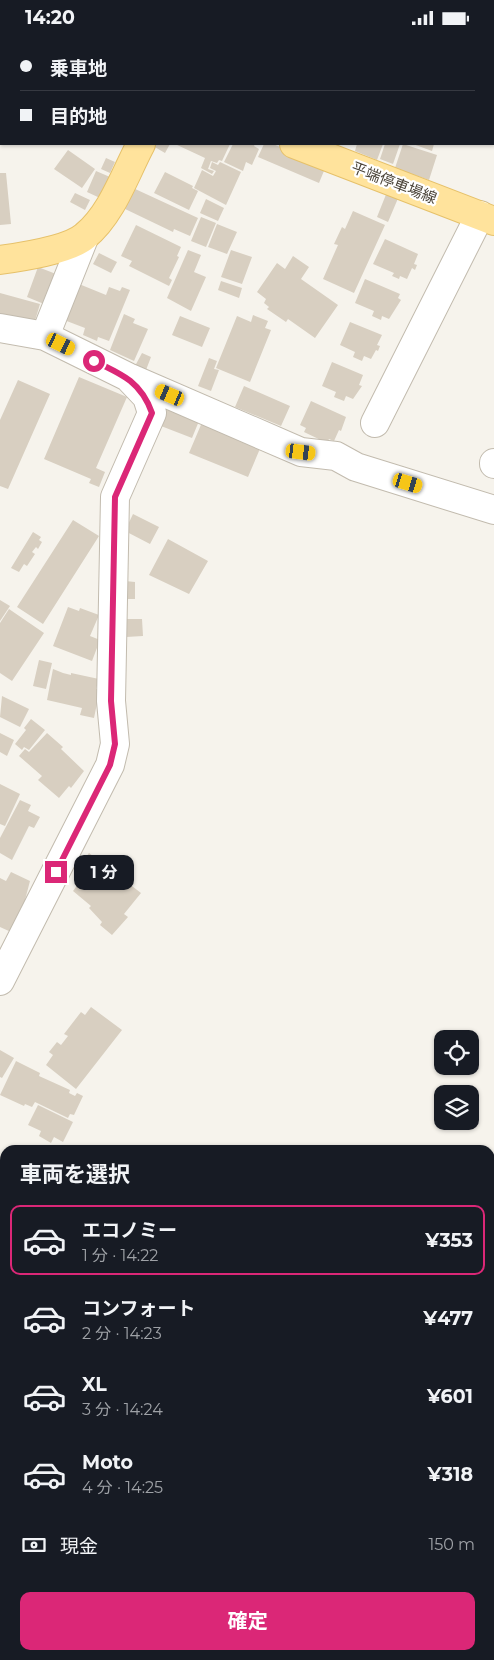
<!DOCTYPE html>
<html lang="ja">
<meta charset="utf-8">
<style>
body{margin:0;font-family:Montserrat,"Noto Sans JP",sans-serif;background:#242831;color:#f1f3f6;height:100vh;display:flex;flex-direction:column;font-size:19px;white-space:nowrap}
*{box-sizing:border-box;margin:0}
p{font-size:16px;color:#9ea1a6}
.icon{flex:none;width:28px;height:28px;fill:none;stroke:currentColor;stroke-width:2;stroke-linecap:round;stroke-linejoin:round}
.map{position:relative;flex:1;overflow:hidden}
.details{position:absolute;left:0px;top:1110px;width:495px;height:515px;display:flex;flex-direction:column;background:#171b24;border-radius:15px 15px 0 0;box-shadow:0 1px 4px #0004}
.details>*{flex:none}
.banner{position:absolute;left:0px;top:0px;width:495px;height:110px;box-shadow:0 1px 4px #0004;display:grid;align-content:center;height:110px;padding:0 20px;background:#171b24}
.tools{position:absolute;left:434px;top:995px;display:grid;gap:10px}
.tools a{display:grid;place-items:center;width:45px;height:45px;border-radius:10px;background:#171b24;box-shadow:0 1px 4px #0004;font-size:25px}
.end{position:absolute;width:22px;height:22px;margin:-11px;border:6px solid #db2777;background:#fff;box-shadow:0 0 0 2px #fff}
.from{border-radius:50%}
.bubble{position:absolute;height:35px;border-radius:10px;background:#171b24;box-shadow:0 1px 4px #0004;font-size:16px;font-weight:700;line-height:35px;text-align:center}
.car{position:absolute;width:15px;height:30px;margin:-15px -8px;border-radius:6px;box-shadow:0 0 4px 1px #0007;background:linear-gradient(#f5c518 24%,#345 0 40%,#f5c518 0 76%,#345 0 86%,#f5c518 0)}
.banner b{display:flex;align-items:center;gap:18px;height:48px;font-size:19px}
.banner b+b{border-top:1px solid #363941}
.banner i{width:12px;height:12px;background:#f1f3f6}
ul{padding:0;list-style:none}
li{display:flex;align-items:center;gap:15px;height:70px;margin:0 10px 8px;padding:0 10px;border:2px solid transparent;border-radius:10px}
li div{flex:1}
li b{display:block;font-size:19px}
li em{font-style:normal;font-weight:700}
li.on{border-color:#db2777}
li>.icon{width:45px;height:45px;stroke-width:1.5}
h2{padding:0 20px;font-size:22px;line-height:60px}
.pay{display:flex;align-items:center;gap:12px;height:55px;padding:0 20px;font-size:19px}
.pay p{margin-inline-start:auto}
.button{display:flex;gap:10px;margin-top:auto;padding:10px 20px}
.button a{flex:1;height:58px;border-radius:10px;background:#db2777;color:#fff;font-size:20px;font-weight:700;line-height:58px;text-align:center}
.status{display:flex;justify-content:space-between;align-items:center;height:35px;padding:0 25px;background:#171b24;direction:ltr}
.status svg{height:14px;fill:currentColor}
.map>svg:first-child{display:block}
</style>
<div class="status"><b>14:20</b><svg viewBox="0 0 49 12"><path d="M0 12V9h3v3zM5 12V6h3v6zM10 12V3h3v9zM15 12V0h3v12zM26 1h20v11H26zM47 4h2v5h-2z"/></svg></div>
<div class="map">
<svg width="494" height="1625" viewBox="0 0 494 1625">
<rect width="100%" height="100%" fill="#f6f3ec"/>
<path fill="#d8cfc1" d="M155 109H170L165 118 153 111Z
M175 109H230L222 126 219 125 217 128 211 126 208 134 214 136 212 139 201 133 205 123Z
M233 109H255L254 111 259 114 252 130 246 127 243 136 224 127Z
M264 109H273L326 131 319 148 258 122Z
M357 109H383L377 125 355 116Z
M385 109H400L393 129 380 124Z
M403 109 437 120 429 145 395 133Z
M413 109H434L432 116Z
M68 115 95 134 82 153 54 134Z
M106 123 115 127 110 138 101 134Z
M212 127 218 130 220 127 241 137 226 170 194 153 202 135 213 141 216 136 210 133Z
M96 136 110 142 100 163 87 157Z
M165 137 193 151 192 153 198 156 189 175 154 158Z
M0 138H6L11 189 0 190Z
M133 153 198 183 190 201 174 194 173 197 123 173Z
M387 157 399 161 388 187 377 182Z
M75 158 90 165 85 175 70 167Z
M206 164 224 173 218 186 200 178Z
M353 176 385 190 354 258 323 244 338 210 334 209 342 192 345 194Z
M201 182 216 188 206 212 191 206Z
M217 189 237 197 227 219 208 212Z
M136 190 181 212 177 221 179 222 169 243 172 245 169 251 129 231 132 226 121 221Z
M385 204 418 219 414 229 417 230 415 235 412 233 407 244 400 241 399 244 392 241 394 238 373 229Z
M188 215 201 220 194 237 206 242 191 276 167 263Z
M231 215 252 222 242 249 221 242Z
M99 218 117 227 111 238 93 229Z
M293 221 309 232 301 244 338 270 315 303 288 284 286 287 267 274 269 272 264 268 266 264 257 257 277 228 285 234Z
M38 232 56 239 44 269 27 262Z
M365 244 400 259 398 263 401 265 389 284 382 281 381 285 372 281 374 276 355 268Z
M221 246 242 253 239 263 218 255Z
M79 249 106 260 109 252 120 256 122 252 130 255 109 306 98 302 97 306 83 300 85 293 64 285Z
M0 258 40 269 34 289 0 280Z
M124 279 135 284 133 288 148 294 134 326 110 315Z
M253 280 268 286 265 293 271 295 250 347 216 333 237 281 251 287Z
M180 281 210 293 202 312 172 300Z
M350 287 382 300 377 310 380 311 378 316 376 315 371 324 364 321 362 326 353 322 355 317 340 310Z
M142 318 151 322 146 335 135 331Z
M209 323 217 326 214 334 219 335 211 356 198 351Z
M332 327 363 340 359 350 362 351 353 364 346 361 344 366 334 362 336 357 322 351Z
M79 342 127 362 96 433 105 437 99 452 89 448 91 444 44 424Z
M18 345 50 359 8 454 0 451V385Z
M244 351 290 371 281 391 235 372Z
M311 366 346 382 341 396 339 395 334 406 329 404 327 408 304 397 306 393 300 390Z
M168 373 199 386 192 403 161 391Z
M203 385 262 409 248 442 189 418Z
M133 479 159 492 150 509 125 496Z
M73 485 99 501 43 589 17 572Z
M33 497 41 502 39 505 42 507 38 514 36 512 32 517 35 519 27 531 24 529 19 537 11 533Z
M168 504 208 526 189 559 149 540Z
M125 546 135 547V564H125Z
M0 565 10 571 0 586Z
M68 572 79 576 80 573 99 580 90 601 100 605 92 626 53 611Z
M9 574 44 598 12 646 0 638V588Z
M125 584H142L143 601 126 602Z
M39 625 52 628 46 654 33 651Z
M53 634 63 638 71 640V638L99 644 96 654H100L94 683 80 680 82 673 47 665Z
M2 661 29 674 20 692 0 682Z
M31 684 45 695 29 715 24 712 22 715 15 709 26 695 24 693Z
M0 698 14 705 7 721 0 717Z
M47 698 63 712 61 714 84 736 71 753 69 751 59 763 38 745 42 741 19 721 25 714 29 717Z
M0 749 20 759 5 791 0 789Z
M20 765 31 770 28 776 40 782 34 793 29 791 12 825 0 818V803Z
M89 818 141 858 124 879 128 882 112 900 100 890 102 887 89 873 91 871 73 856 85 840 77 834Z
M11 837 30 846 25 865 29 867 11 897 0 892V843L6 846Z
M91 972 122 995 76 1054 46 1030 53 1020 49 1017 57 1007 61 1010 68 1001 64 999 81 977 85 980Z
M0 1015 14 1023 2 1043 0 1042Z
M16 1026 40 1038 39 1041 70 1055 69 1058 75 1061 77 1058 83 1061 74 1080 70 1079 68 1083 35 1067 32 1072 25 1069 24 1071 0 1060Z
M38 1070 73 1087 63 1107 54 1102 51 1108 39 1101 41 1096 28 1090Z"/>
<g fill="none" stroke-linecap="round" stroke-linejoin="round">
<g stroke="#c2bbae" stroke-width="30">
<path id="minor" d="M475 0 476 1
M0 293 45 301 128 342 301 417 336 421 356 432 494 475
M45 301 84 203
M375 388 480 180
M494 429V428
M0 946 110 730 115 709 111 666 115 462 152 378 147 362 128 342
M0 1537 5 1539
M155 1620 163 1625"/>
</g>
<g stroke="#e6c16a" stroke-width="30">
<path id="major" d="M198 1V0
M294 109 494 186
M0 225C21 222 69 215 85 201 112 179 125 139 141 109"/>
</g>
<use href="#minor" stroke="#fff" stroke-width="28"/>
<use href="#major" stroke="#ffe39c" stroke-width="28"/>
</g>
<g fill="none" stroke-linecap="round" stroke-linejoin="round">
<path stroke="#db2777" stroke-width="6" d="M56 837 110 730 115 709 111 666 115 462 152 378C141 347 122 339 94 326"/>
</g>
<g text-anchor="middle" stroke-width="4.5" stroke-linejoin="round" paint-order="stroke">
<g font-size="15" fill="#4b4439" stroke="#fff">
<text transform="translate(394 148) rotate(21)" y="5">平端停車場線</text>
</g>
</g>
</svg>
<div class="tools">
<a><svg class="icon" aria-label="locate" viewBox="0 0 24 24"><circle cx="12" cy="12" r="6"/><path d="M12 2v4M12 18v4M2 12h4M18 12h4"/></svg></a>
<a><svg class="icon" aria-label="layers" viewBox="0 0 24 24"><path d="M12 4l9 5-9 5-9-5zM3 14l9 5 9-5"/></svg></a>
</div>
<i class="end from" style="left:94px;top:326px"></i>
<i class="end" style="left:56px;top:837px"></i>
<div class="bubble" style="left:74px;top:820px;width:60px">1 分</div>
<i class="car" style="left:61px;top:309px;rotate:116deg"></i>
<i class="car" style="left:170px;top:360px;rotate:293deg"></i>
<i class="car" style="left:301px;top:417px;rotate:97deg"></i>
<i class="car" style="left:408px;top:448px;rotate:107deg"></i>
<div class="banner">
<b><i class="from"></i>乗車地</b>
<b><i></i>目的地</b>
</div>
<section class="details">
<h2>車両を選択</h2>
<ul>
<li class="on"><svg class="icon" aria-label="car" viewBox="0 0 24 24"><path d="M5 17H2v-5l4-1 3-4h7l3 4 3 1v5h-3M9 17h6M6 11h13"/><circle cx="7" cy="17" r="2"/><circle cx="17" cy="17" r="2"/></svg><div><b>エコノミー</b><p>1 分 · 14:22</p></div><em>¥353</em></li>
<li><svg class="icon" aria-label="car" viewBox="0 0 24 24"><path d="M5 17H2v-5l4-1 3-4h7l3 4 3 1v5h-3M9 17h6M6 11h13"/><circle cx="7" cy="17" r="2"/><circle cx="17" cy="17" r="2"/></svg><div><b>コンフォート</b><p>2 分 · 14:23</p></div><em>¥477</em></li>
<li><svg class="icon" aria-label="car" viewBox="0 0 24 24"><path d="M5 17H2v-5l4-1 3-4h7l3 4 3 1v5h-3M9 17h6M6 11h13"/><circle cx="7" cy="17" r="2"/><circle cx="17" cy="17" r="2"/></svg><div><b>XL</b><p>3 分 · 14:24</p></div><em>¥601</em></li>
<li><svg class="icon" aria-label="car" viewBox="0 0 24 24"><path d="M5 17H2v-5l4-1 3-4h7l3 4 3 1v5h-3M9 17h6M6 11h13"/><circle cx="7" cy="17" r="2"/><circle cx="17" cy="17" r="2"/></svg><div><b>Moto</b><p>4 分 · 14:25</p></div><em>¥318</em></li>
</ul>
<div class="pay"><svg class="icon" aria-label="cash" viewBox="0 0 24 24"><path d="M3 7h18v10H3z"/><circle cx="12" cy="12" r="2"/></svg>現金<p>150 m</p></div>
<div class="button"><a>確定</a></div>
</section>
</div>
